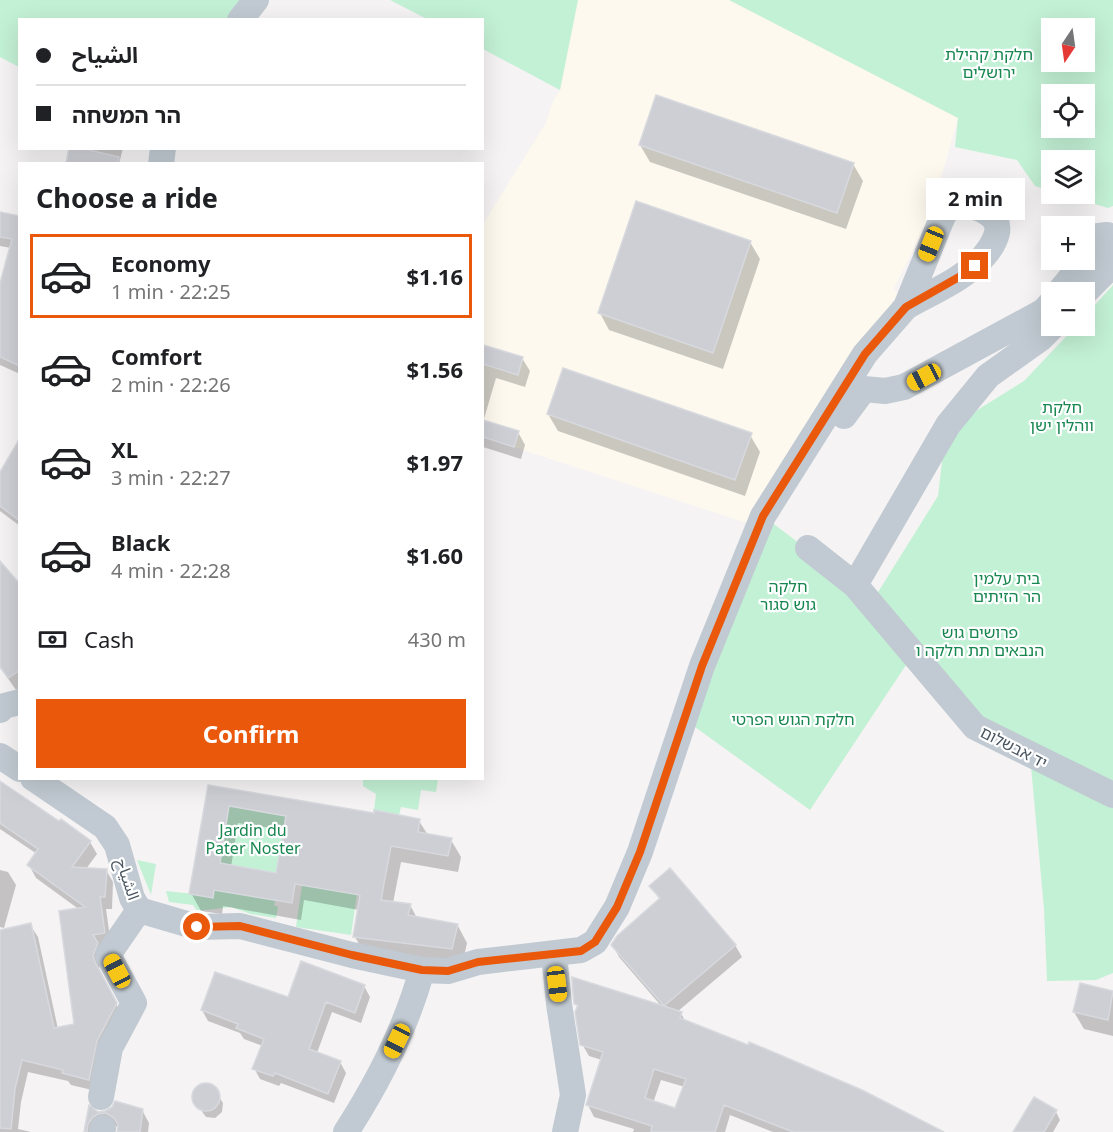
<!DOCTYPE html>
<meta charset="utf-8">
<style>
body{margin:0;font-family:"Noto Sans","Noto Sans Arabic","Noto Sans Hebrew",sans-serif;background:#f6f6f6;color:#202124;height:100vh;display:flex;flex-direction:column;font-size:22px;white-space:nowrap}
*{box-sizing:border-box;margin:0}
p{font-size:20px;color:#757577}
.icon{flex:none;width:33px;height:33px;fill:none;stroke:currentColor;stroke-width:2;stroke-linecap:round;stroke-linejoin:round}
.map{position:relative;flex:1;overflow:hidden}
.details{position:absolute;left:18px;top:162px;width:466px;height:618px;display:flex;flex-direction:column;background:#fff;border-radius:0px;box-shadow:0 6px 24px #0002}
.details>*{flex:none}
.hud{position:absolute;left:18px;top:18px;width:466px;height:132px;border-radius:0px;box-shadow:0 6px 24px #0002;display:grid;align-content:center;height:132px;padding:0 18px;background:#fff}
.needle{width:39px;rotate:193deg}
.buttons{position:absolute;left:1041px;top:18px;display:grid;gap:12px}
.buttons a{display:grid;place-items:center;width:54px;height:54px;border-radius:0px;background:#fff;box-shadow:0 6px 24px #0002;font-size:30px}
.end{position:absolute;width:27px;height:27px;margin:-14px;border:8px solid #ea580c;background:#fff;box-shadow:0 0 0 3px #fff}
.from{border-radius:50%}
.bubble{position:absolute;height:42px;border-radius:0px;background:#fff;box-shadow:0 6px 24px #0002;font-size:20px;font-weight:700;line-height:42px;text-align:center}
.car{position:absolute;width:18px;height:36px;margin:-18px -9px;border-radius:8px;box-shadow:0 0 4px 2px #0007;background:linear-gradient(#f5c518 24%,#345 0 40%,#f5c518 0 76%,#345 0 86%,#f5c518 0)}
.hud b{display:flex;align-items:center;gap:21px;height:57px;font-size:22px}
.hud b+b{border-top:2px solid #e0e0e0}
.hud i{width:15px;height:15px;background:#202124}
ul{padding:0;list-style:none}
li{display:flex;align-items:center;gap:18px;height:84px;margin:0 12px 9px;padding:0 6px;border:3px solid transparent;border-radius:0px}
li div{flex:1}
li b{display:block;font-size:22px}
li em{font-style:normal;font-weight:700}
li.active{border-color:#ea580c}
li>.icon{width:54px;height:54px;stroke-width:1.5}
h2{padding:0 18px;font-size:27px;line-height:72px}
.pay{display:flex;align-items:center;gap:15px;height:66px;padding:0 18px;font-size:22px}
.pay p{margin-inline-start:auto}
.cta{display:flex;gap:12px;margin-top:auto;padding:12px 18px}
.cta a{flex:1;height:69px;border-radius:0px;background:#ea580c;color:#fff;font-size:24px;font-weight:700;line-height:69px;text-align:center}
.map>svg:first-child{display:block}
</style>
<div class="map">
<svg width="1113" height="1132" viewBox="0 0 1113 1132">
<rect width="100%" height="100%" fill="#f5f3f3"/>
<path fill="#fdf9ef" d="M578 0H729L958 118 930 217 893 290 898 292 871 341 755 523 741 521 483 437V224L546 123 553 101 560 90Z"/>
<path fill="#c3f1d5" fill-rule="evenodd" d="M0 0H244L228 19 20 20 19 67 0 57Z
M390 0H578L560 90 483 49V20L427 19Z
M729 0H1113V206L1108 208 1061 194H1084V160H1052L1051 191 1035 186 1017 160 955 147 958 118ZM1052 28H1084V62H1052ZM1052 94H1084V128H1052Z
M1113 285V789L976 714 875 597 938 496 943 453 971 414 1024 381 1076 326H1084L1085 316Z
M763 516 855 585 910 659 810 810 688 722Z
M1031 766 1113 801V973L1096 980 1047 981 1044 909Z
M363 779H438L436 792 421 790 418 810 401 807 399 815 374 810 376 794 363 786Z
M229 806 286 816 276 873 220 863Z
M137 860 156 864 151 895Z
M212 880 278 889 274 905 278 907 276 918 251 914 231 907 197 911 193 905 169 902 166 891 194 894Z
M302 885 357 894 351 935 296 927Z"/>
<path fill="#0003" fill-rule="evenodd" d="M640 145 853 164 863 181 846 229 650 162Z
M72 148H123L119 164H68Z
M0 214 20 217 0 307V288L11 248 0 246Z
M750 242 760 259 723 369 609 330 600 313Z
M0 328 20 337V374L0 365Z
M483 347 522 358 530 371 525 387 496 378 483 422 518 432 525 445 521 459 483 447Z
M548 414 750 435 760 452 745 496 558 431Z
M20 441V526L0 511V475Z
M0 569 20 587V688L16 690 0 667Z
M0 783 90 842 97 854 86 869 106 870 113 882 112 909H106L111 945 99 968 101 976 123 1017 96 1091 71 1085 68 1081 28 1072 21 1102 18 1129 31 1132H0V931L30 925 38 937 58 1029 75 1026 80 910 36 878 29 865 37 854 0 829Z
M209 787 419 821 428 835 451 840 461 857 458 872 401 862 393 903 410 905 417 918 458 926 467 943 462 966 365 954 355 937 359 910 304 900 301 920 223 906 222 914 201 911 191 893ZM238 823 285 830 278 874 231 867Z
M0 870 8 872 16 885 4 928 0 927Z
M651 887 735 945 742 957 677 1012 681 1013 685 1021 931 1132H773L730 1115 725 1132H633L634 1129 594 1117 588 1105 602 1060 589 1056 582 1044 578 1008 576 1004 663 1008 619 957 613 945 660 900ZM661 1080 685 1087 676 1110 653 1103Z
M1081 985 1113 993V1036L1084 1029 1074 1012Z
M364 986 370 997 361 1023 332 1012 317 1053 340 1062 346 1073 334 1103 281 1083 279 1086 260 1079 254 1068 263 1046 244 1039 240 1033 208 1021 202 1010Z
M203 1085 212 1086 223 1103 222 1112 215 1118 206 1117 195 1102V1091Z
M90 1108 97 1113 142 1110 149 1123 148 1132H119V1128L114 1125 98 1132H85Z
M1056 1112 1060 1120 1053 1132H1015Z"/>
<path fill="#cdcfd5" stroke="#d7d9de" stroke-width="1.5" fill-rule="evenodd" d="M656 95 854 163 837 213 639 145Z
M69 148H81L119 157 118 164H66Z
M636 201 751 241 713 353 598 313Z
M0 212 20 216V366L0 357V283L12 239 0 237Z
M483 345 523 357 518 375 483 364Z
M563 368 752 433 735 480 547 414Z
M483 420 519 431 514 447 483 437Z
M20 438V521L0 506V472Z
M0 561 20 584V670L8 678 0 667Z
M0 781 59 821 61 819 91 841 72 867 107 869 105 897H100L105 933 93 935 98 943 93 955 95 962 117 1003 97 1041 89 1080 62 1073 63 1070 22 1060 15 1089 11 1129 0 1128V930L31 923 54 1028 74 1024 59 911 85 907 27 865 38 849 0 823Z
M208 785 374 813V810L420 819 418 832 452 838 448 856 391 846 381 900 411 904 408 915 458 924 452 949 353 937 360 895 295 884 292 903 214 890 213 898 189 894ZM229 806 286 816 276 873 220 863Z
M670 868 736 945 664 1006 682 1012 680 1018 748 1045 749 1042 773 1052 862 1090 944 1132H793L724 1105 715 1132H651L652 1126 586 1105 603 1052 580 1045 575 1012 578 1005 574 1004 572 977 664 1006 611 945 617 936 660 898 649 886ZM654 1069 686 1079 675 1108 645 1098Z
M301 961 365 985 355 1013 326 1002 309 1049 341 1061 328 1094 275 1073 273 1076 252 1069 264 1039 236 1028 238 1024 201 1010 215 972 288 997Z
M1080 983 1113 991 1108 1020 1073 1012Z
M192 1097a14 14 0 1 1 28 0a14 14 0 1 1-28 0Z
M1034 1097 1057 1110 1044 1132H1013Z
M115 1101 143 1109 140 1132H117L118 1124 114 1118 106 1113 98 1114 93 1117 88 1124 87 1132H84L89 1105 98 1112 105 1111 112 1107Z"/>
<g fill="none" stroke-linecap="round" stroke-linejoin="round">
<path stroke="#c1cad2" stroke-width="26" d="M240 20 256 0
M161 164 163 148
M1059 292 1088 257 1091 237 1107 235 1113 246
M1084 293 1110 267 1113 253
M844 416 864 389 885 391 904 387 1044 311 1052 302
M808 548 855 585 975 727 1113 795
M855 585 948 425 988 376 1040 339 1053 326
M0 710 4 706 20 702
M0 756 20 769
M33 778 105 827 117 845 132 898 139 910 197 927 240 926 352 955 422 970 448 971 478 962 581 950 595 942 617 907 640 852 702 666 763 516 865 354 906 307 940 223C942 219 944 213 947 211 958 199 989 208 996 222 1001 233 991 248 984 256 965 279 932 292 906 307
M554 954 559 1004 573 1095 565 1132
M101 1097 110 1048 134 1003 108 955 139 910
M102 1132 103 1128
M346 1132C379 1081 406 1028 422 970"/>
</g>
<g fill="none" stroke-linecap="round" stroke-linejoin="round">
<path stroke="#ea580c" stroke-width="8" d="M197 927 240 926 352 955 422 970 448 971 478 962 581 951 595 942 617 907 640 852 702 666 763 516 865 354 906 307 959 277 975 266"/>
</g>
<g text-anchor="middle" stroke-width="4.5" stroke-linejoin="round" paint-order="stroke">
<g font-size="16" fill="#17864f" stroke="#fff">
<text x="989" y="60">חלקת קהילת<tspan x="989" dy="18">ירושלים</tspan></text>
<text x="1062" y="413">חלקת<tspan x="1062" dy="18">ווהלין ישן</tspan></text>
<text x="1007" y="584">בית עלמין<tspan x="1007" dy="18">הר הזיתים</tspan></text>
<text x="788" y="592">חלקה<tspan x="788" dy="18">גוש סגור</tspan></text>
<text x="980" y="638">פרושים גוש<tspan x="980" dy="18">הנבאים תת חלקה ו</tspan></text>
<text x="793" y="725">חלקת הגוש הפרטי</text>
<text x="253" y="836">Jardin du<tspan x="253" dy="18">Pater Noster</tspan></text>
</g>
<g font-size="16" fill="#4a5661" stroke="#fff">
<text transform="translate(1014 747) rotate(27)" y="6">יד אבשלום</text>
<text transform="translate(128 879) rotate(72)" y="6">الشياح</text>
</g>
</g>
</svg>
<div class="buttons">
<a><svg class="needle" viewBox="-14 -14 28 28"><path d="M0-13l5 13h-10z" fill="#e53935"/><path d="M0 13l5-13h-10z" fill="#757577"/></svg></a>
<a><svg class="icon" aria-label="locate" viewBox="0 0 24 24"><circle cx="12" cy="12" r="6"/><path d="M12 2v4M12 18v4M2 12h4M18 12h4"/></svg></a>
<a><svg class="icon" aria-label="layers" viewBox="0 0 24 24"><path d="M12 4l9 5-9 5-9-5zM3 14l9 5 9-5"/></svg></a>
<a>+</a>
<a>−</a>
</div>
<i class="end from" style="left:197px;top:927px"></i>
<i class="end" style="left:975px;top:266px"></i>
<div class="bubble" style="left:926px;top:178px;width:99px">2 min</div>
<i class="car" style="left:931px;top:244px;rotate:202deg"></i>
<i class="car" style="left:924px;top:377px;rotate:242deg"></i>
<i class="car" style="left:117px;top:971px;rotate:332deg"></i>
<i class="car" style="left:557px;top:984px;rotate:173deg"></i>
<i class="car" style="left:397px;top:1041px;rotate:206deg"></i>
<div class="hud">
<b><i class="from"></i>الشياح</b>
<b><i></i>הר המשחה</b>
</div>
<section class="details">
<h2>Choose a ride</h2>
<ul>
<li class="active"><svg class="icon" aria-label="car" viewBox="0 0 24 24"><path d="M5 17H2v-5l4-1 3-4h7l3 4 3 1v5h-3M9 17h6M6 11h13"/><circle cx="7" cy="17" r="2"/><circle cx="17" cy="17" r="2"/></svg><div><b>Economy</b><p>1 min · 22:25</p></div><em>$1.16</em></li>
<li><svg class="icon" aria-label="car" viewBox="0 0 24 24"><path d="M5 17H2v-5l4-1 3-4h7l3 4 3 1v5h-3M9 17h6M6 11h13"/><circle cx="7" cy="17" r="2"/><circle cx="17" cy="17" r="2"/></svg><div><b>Comfort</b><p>2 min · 22:26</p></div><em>$1.56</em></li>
<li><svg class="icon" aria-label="car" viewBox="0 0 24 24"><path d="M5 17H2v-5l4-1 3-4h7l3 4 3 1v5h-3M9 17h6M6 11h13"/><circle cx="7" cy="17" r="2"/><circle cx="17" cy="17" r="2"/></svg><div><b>XL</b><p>3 min · 22:27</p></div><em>$1.97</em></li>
<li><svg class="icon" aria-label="car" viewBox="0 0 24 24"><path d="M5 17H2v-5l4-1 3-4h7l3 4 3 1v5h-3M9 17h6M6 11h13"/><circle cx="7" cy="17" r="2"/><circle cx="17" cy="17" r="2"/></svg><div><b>Black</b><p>4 min · 22:28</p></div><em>$1.60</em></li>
</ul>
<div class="pay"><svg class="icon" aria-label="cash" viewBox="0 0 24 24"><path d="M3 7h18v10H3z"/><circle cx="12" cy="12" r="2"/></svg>Cash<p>430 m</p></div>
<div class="cta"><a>Confirm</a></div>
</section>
</div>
